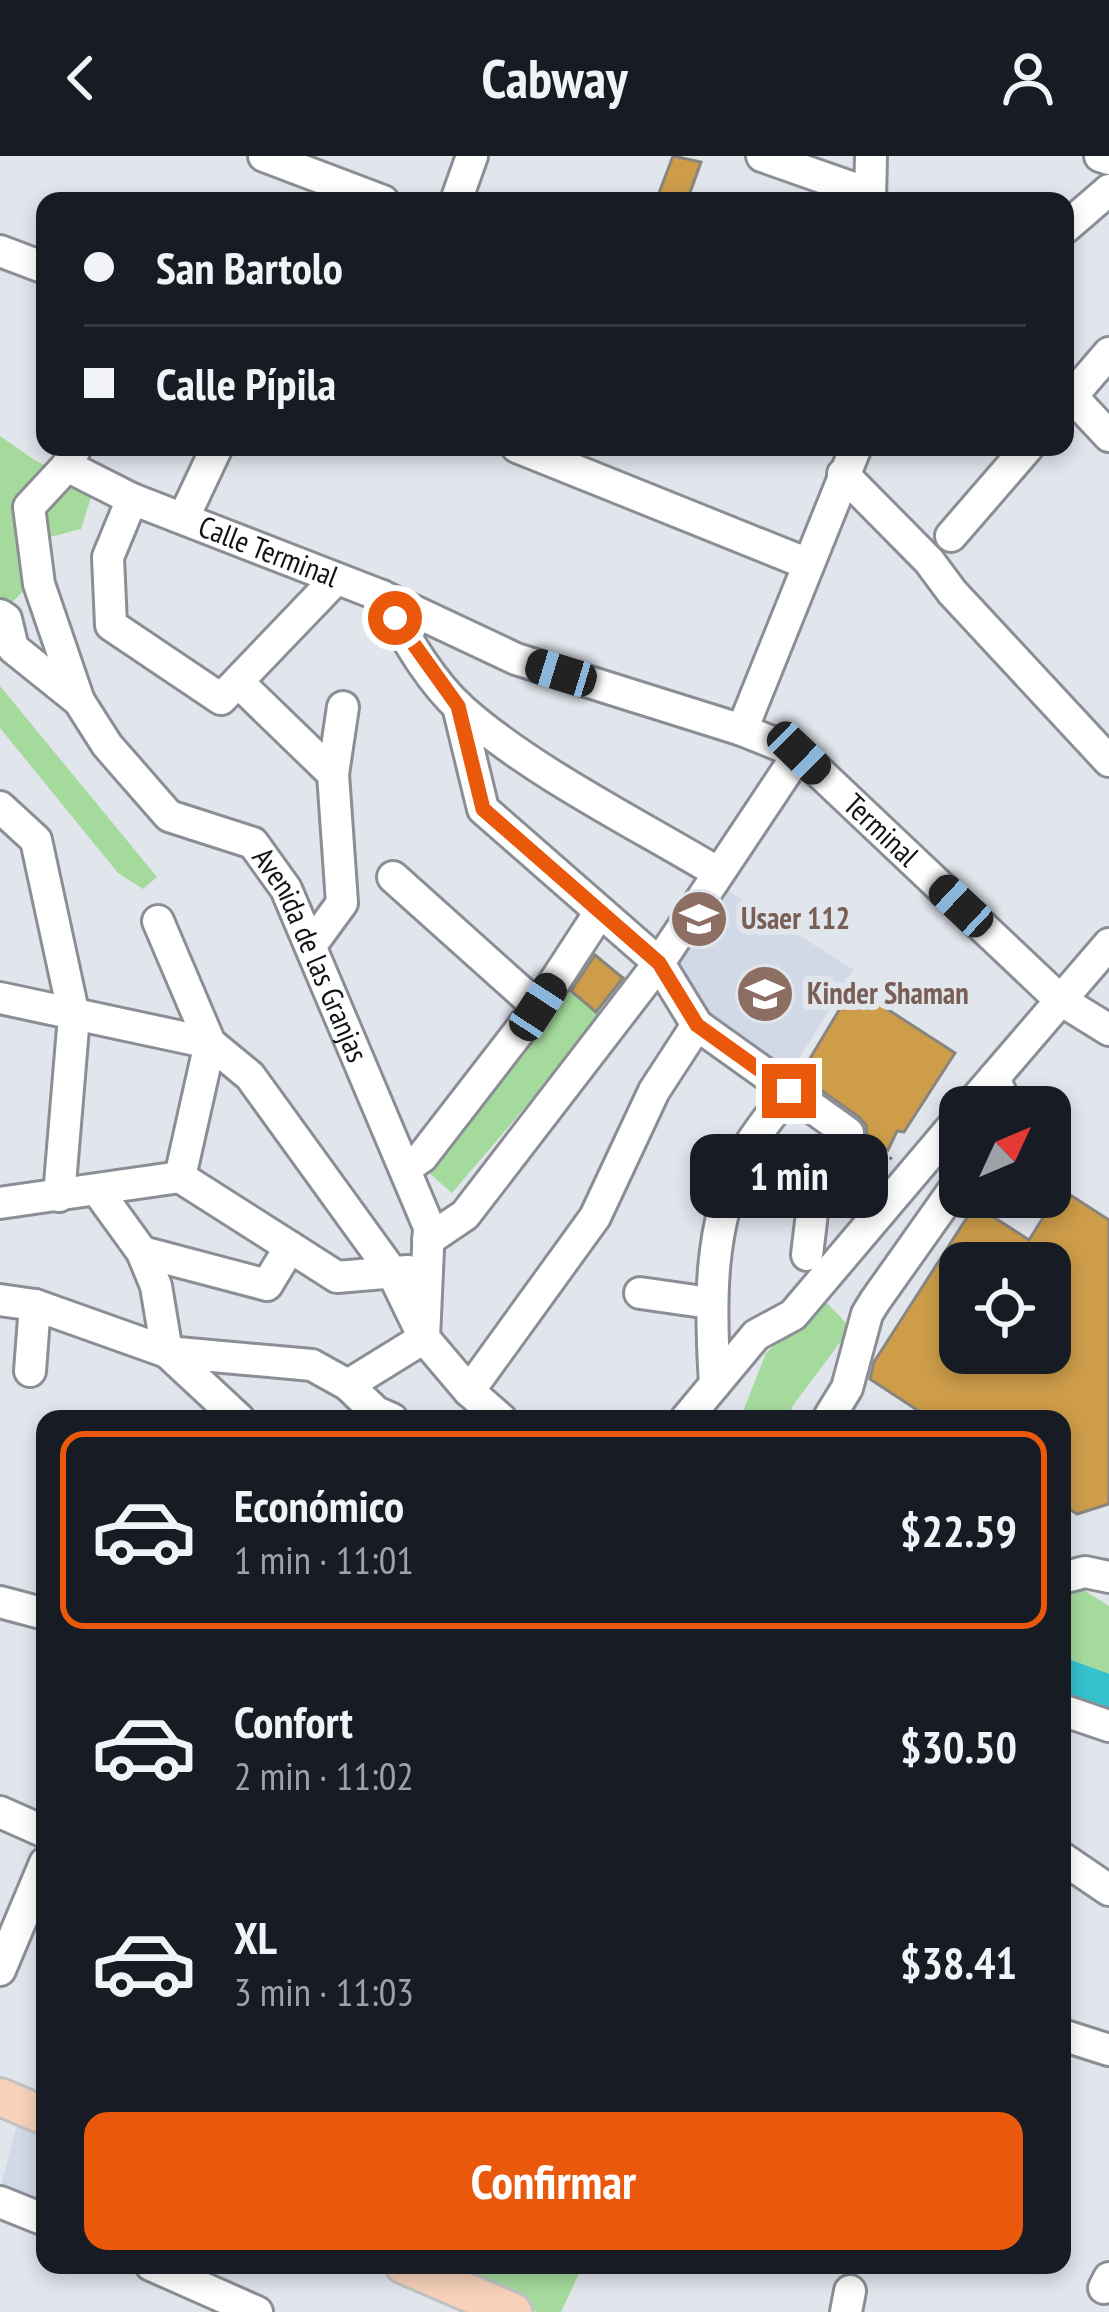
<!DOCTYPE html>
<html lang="es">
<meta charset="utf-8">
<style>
body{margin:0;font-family:"PT Sans Narrow",sans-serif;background:#20242c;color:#f1f3f6;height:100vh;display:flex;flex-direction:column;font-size:45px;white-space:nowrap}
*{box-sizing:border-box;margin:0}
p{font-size:39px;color:#9ea1a6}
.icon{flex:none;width:66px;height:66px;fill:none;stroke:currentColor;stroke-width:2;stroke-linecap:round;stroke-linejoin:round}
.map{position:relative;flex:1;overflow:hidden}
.panel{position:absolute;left:36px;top:1254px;width:1035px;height:864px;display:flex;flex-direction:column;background:#171b24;border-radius:24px;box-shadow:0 6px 18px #0003}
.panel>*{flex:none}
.top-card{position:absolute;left:36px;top:36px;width:1038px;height:264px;border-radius:24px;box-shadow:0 6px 18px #0003;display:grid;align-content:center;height:264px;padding:0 48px;background:#171b24}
.needle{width:78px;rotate:46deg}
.fabs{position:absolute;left:939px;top:930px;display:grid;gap:24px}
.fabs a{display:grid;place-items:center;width:132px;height:132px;border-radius:24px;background:#171b24;box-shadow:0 6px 18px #0003;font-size:60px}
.end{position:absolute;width:54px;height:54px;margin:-27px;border:15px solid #ea580c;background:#fff;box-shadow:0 0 0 6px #fff}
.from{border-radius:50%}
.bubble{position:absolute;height:84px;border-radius:24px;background:#171b24;box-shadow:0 6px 18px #0003;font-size:39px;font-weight:800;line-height:84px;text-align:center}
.car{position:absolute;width:36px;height:72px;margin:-36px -18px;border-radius:15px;box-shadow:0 0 9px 3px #0007;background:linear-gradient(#222 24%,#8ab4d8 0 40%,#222 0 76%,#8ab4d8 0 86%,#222 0)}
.top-card b{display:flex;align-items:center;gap:42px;height:114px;font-size:45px}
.top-card b+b{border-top:3px solid #363941}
.top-card i{width:30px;height:30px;background:#f1f3f6}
ul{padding:21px 0 0;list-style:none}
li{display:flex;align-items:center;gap:36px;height:198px;margin:0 24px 18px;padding:0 24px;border:6px solid transparent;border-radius:24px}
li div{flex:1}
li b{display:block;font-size:45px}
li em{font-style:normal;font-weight:800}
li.current{border-color:#ea580c}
li>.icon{width:108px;height:108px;stroke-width:1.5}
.cta{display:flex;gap:24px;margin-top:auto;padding:24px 48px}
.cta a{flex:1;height:138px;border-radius:24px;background:#ea580c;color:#fff;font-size:48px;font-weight:800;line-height:138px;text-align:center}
header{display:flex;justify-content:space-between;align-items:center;height:156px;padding:0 48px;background:#171b24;font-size:54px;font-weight:800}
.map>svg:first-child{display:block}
</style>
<header><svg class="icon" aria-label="back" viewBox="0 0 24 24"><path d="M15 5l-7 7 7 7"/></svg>Cabway<svg class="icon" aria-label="person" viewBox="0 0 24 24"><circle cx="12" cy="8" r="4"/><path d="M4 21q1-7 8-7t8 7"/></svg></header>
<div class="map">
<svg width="1109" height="2156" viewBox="0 0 1109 2156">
<rect width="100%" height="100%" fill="#e1e5ec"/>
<path fill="#d1d9e7" d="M728 735 854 814 788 920 705 863 674 811Z
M19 1961 45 1972V2053L0 2033Z"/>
<path fill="#a5da9d" d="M0 280 36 305 94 332 81 373 27 387 33 425 4 455 0 453Z
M0 530 157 721 143 733 118 717 0 572Z
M568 833 602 861 452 1037 419 1008Z
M824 1144 851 1172 791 1252 801 1263H740L766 1197Z
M1080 1432 1109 1450V1529L1062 1513V1436Z
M431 2109H583L561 2156H537Z"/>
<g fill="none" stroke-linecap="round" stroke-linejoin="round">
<path stroke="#35c2ce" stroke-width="36" d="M1062 1520 1109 1537"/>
</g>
<path fill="#cd9d4a" stroke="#89857f" stroke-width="3" fill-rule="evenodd" d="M673 0 701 6 687 45H656Z
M595 799 623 822 596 856 571 835Z
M853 831 955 897 904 976 897 975 888 994 867 981 866 969 859 961 800 919Z
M1061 1033 1109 1064V1348L1077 1358 1062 1348V1263H931L870 1223 874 1206 975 1049 1029 1084ZM960 1107H1050V1197H960Z"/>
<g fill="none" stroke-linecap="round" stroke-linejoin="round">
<g stroke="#8b8e95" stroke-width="36">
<g id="minor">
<path d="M264 0 383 45"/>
<path d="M762 0 870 38"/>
<path d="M1100 0 1109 3"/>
<path d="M456 45 472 0"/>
<path d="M870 45 871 0"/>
<path d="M1065 72 1109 34"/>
<path d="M0 95 45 112"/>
<path d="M1065 233 1109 280"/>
<path d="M1065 248 1109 197"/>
<path d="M517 291 808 408"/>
<path d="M75 293 67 310 29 351 39 428 79 545"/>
<path id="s1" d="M67 310 132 343 382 440 516 503 742 574 799 597 1059 843 1109 874"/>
<path d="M843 318 929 405 952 436 1109 605"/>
<path d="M132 343 108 401 111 469 221 543 335 424"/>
<path d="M184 361 217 291"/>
<path d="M951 380 1028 291"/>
<path d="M382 440C404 478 428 523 461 553 529 614 637 668 717 716"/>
<path id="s2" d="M0 459 6 463 13 492 79 545 107 589 169 660 253 687 286 733 429 1071 424 1182"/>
<path d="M238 526 333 618 342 747 312 788"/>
<path d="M458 550 483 653 659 807 697 869 848 977 812 1057 807 1099"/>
<path d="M742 574 856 291"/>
<path d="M333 618 343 551"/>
<path d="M0 651 36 684 74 860 59 1040"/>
<path d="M393 721 538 851"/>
<path d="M158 765 210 887 250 920 392 1116 424 1182 469 1235 501 1263"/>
<path d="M0 842 210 887"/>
<path d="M994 922 1007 951"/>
<path d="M969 951 1109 788"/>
<path d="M405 1013 422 1001 538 851 600 756"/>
<path d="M180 1021 337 1121 408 1115"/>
<path d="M180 1021 210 887"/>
<path d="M97 1034 142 1096 156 1130 167 1196"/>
<path d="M0 1047 180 1021"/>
<path d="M428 1084 465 1059 659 807 799 597"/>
<path d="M142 1096 267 1129 290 1091"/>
<path d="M640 1137 710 1147"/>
<path d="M0 1144 35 1149 167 1196 312 1209 348 1229 376 1256 392 1263"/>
<path d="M167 1196 239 1263"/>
<path d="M30 1215 35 1149"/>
<path d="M715 1228C710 1150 708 1069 745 997 757 975 775 955 789 935"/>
<path d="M348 1229 424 1182"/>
<path d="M469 1235 595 1061 654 935 697 869"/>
<path d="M686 1263 756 1179 793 1159 960 962"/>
<path d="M828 1263 847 1232 867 1158 875 1145 960 1025"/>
<path d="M1062 1422 1085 1416 1109 1421"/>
<path d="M0 1446 45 1458"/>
<path d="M1062 1554 1109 1570"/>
<path d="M0 1656 45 1676"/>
<path d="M1062 1702 1109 1734"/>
<path d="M0 1814 45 1707"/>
<path d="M1062 1879 1109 1894"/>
<path d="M0 2046 45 2064"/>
<path d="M151 2109 257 2156"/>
<path d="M1104 2132 1109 2122"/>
<path d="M846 2156 850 2135"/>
</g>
</g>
<g stroke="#c1c2c2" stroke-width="42">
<path id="major" d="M0 1941 45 1960
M404 2109 513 2156"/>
</g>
<path stroke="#76787d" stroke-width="3" stroke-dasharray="6 6" stroke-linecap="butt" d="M869 989 892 1003"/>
<use href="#minor" stroke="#fff" stroke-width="30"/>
<use href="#major" stroke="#f7d1b8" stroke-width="36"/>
</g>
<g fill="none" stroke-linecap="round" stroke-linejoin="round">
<path stroke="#ea580c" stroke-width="15" d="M395 462 458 550 483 653 659 807 697 869 789 935"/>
</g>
<defs>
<g id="school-disc" transform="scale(3)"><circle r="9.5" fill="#8d6e63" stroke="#e1e5ec"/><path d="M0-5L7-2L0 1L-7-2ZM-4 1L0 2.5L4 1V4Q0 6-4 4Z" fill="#fff"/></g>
</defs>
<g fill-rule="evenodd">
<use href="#school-disc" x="699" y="763"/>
<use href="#school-disc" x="765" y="838"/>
</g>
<g text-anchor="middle" stroke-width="12" stroke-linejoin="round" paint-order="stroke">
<g font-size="30" fill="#121316" stroke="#e1e5ec">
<text dy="10" stroke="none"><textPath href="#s1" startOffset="219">Calle Terminal</textPath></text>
<text dy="10" stroke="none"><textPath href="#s1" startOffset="900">Terminal</textPath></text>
<text dy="10" stroke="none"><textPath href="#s2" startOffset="483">Avenida de las Granjas</textPath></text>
</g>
<g font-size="30" font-weight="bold" fill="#785e54" stroke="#e1e5ec" text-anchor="start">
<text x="741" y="773">Usaer 112</text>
<text x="807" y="848">Kinder Shaman</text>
</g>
</g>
</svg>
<div class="fabs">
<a><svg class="needle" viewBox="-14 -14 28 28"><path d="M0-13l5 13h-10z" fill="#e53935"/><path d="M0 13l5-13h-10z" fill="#9ea1a6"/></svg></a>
<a><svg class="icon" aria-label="locate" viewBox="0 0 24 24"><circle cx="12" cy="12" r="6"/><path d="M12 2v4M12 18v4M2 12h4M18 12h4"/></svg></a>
</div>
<i class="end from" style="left:395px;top:462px"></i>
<i class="end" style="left:789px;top:935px"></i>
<div class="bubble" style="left:690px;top:978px;width:198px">1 min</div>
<i class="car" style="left:561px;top:517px;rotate:287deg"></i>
<i class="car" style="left:799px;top:597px;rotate:134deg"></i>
<i class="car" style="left:961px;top:750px;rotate:313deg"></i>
<i class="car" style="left:538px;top:851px;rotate:33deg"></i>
<div class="top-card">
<b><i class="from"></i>San Bartolo</b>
<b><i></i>Calle Pípila</b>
</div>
<section class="panel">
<ul>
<li class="current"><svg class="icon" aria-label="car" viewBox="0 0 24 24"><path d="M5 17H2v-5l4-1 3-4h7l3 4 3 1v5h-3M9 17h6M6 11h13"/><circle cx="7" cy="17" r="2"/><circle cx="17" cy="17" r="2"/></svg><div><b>Económico</b><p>1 min · 11:01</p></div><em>$22.59</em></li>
<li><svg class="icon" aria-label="car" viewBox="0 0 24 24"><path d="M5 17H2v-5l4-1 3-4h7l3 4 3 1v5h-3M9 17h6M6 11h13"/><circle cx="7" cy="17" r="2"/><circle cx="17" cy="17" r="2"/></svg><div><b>Confort</b><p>2 min · 11:02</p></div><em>$30.50</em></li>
<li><svg class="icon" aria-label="car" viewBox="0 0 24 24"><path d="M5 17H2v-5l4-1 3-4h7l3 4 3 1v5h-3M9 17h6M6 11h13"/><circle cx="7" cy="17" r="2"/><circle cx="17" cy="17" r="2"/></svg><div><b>XL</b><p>3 min · 11:03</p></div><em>$38.41</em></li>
</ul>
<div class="cta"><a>Confirmar</a></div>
</section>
</div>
